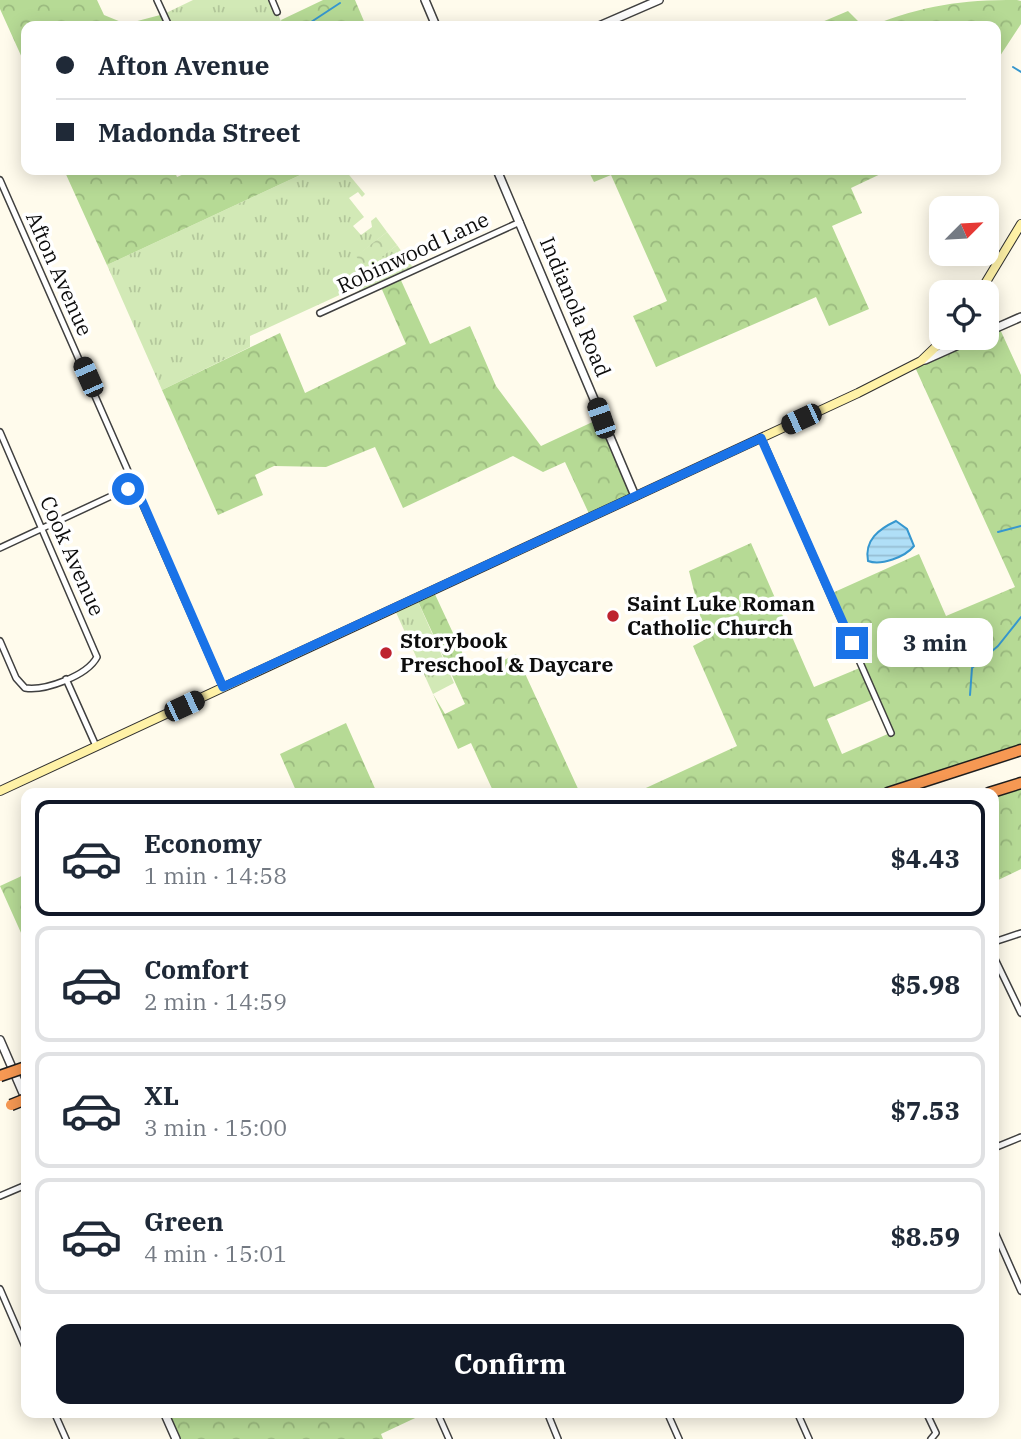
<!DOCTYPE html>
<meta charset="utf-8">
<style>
body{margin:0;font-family:"IBM Plex Serif",serif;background:#f6f6f7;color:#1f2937;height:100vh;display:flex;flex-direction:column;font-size:26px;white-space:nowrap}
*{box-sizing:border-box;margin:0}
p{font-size:23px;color:#747a83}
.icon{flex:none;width:38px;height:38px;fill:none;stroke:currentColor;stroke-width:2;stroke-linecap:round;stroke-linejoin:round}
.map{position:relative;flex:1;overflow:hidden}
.details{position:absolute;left:21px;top:788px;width:978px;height:630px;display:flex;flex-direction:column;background:#fff;border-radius:14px;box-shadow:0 4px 18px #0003}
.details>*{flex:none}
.guide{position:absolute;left:21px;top:21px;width:980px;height:154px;border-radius:14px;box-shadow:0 4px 18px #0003;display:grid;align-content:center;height:154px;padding:0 35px;background:#fff}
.needle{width:46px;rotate:66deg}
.controls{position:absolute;left:929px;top:196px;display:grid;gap:14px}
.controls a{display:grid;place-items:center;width:70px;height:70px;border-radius:14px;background:#fff;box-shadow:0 4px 18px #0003;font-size:35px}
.end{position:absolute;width:32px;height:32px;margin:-16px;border:9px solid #1a73e8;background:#fff;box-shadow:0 0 0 4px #fff}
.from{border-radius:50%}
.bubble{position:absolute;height:49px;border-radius:14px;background:#fff;box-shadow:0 4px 18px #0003;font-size:23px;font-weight:800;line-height:49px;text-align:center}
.car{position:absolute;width:21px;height:42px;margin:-21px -10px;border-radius:9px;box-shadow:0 0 5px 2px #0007;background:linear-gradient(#222 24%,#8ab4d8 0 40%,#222 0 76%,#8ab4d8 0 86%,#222 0)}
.guide b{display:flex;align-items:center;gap:24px;height:66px;font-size:26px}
.guide b+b{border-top:2px solid #e0e1e3}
.guide i{width:18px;height:18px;background:#1f2937}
ul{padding:12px 0 0;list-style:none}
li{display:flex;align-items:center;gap:21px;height:116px;margin:0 14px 10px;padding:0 21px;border:4px solid #e0e1e3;border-radius:14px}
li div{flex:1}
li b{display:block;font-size:26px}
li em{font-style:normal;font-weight:800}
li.active{border-color:#111827}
li>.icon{width:63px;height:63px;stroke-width:1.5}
.button{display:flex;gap:14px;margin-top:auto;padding:14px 35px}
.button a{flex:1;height:80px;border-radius:14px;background:#111827;color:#fff;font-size:28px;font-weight:800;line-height:80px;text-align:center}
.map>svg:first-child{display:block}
</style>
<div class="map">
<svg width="1021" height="1439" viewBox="0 0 1021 1439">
<defs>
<pattern id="grass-tufts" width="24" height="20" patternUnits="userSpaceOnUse" patternTransform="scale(1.75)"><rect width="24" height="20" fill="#d2e9b6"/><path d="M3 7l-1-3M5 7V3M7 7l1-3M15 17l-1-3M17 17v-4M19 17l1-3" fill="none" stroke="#b3c79b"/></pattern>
<pattern id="forest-crowns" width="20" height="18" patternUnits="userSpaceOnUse" patternTransform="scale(1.75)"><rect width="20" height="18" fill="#b6da95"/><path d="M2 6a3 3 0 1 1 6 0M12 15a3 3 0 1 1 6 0" fill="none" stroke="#9bba7f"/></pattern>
<pattern id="park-crowns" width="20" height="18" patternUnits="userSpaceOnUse" patternTransform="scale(1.75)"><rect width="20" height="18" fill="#d2e9b6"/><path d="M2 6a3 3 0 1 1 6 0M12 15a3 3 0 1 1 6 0" fill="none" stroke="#b3c79b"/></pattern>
<pattern id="water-rules" width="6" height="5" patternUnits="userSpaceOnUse" patternTransform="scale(1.75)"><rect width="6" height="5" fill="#b0dff7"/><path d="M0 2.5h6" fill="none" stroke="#96bed3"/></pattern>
</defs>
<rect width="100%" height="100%" fill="#fffbec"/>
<path fill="url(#grass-tufts)" d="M193 0H272L283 26H169L164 14Z
M311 170H345L365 194 362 197 358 192 349 198 364 217 353 226 361 235 372 227 371 221 376 217 387 232 357 256 365 269 397 245 414 269 361 294 357 287 250 336V347L162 390 107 265Z
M416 597 454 683 433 694 394 608Z"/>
<path fill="url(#forest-crowns)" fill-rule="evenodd" d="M0 0H97L104 15 126 24 164 14 169 26H26V78L23 60 0 9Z
M323 0H355L366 26H283L281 20Z
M1017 0 1021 1V24L996 62V26H871C925 5 960 0 1017 0Z
M848 11 863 26H824L822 22Z
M64 170H174L177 177 193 170H311L107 265Z
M588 170H889L851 188 862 213 832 226 869 309 829 326 816 297 656 367 633 316 667 301 611 175 594 182Z
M399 276 430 344 470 326 496 386 541 446 601 418 635 496 591 518 565 462 543 472 513 456 403 508 375 447 326 467 274 466 255 475 263 495 218 515 162 390 280 333 305 393 406 344 380 285Z
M999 327 1021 375V750L888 793H635L737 746 693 646 706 639 689 571 751 543 814 687 862 667 830 594 919 554 946 616 1015 587 914 365 974 338H987V332ZM876 698 890 733 842 754 827 719Z
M433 590 473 676 516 654 580 793H494L471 743 458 749 433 694 445 714 465 704 416 597Z
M346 723 377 793H297L280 754Z
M1021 783V869L994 882V793Z
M26 874V944L0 886Z
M164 1412H428L381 1434 383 1439H176Z"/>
<path fill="url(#park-crowns)" d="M387 232 397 245 365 270 356 256Z"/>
<path fill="url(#water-rules)" stroke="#3697cf" stroke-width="2" d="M896 521 907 529 914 546C905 557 881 566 868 561 864 540 879 529 896 521Z"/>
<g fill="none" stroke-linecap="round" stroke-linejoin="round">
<path stroke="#3697cf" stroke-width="2" d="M305 26 340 3
M1013 67 1021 72
M998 532 1021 526
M970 695 972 668 998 646 1021 617"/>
<g stroke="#404040" stroke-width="8">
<path id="minor" d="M157 0 169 26
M272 0 277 12
M0 180 223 687
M320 313 520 222
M0 432 97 657C87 676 45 691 25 688L16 678 0 641
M761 437 891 733
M0 548 135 485
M66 679 96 746
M994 942 1021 933
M994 957 1021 1013
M994 1148 1021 1137
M0 1196 26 1185
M994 1230 1021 1291
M0 1289 26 1349
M54 1412 66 1439
M437 1412 449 1439
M547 1412 558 1439
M667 1412 679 1439
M797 1412 809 1439
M926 1412 936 1433 931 1439"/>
</g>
<g stroke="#404040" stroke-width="10">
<path id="tertiary" d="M425 0 436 26
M599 26 659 0
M497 170 635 496
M987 332 1021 317
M925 360 974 338
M0 1040 26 1100
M164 1412 176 1439"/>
</g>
<g stroke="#2f2f2f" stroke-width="10">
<path id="secondary" d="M980 292 1021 224
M0 791 858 393 921 361 945 338"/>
</g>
<g stroke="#1e1e1e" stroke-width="13">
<path id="motorway" d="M888 793 1021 750
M989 793 1021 783"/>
</g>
<use href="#minor" stroke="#fff" stroke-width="5"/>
<use href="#tertiary" stroke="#fff" stroke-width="7"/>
<use href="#secondary" stroke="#fff2a7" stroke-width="8"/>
<use href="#motorway" stroke="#f69853" stroke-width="10"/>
<g stroke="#1e1e1e" stroke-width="13" stroke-linecap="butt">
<path id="motorway-bridge" d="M0 1076 26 1067
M11 1105 26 1099"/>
</g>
<use href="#motorway-bridge" stroke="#f69853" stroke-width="10"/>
</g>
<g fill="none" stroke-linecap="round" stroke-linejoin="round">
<path stroke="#1a73e8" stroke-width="9" d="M128 489 135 485 223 687 761 438 852 643"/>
</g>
<g fill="#be232f" stroke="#fff" stroke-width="2.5">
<circle cx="613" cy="616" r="7"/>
<circle cx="386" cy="653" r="7"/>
</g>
<g text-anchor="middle" stroke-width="7" stroke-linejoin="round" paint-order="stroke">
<g font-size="21" fill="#0d0d0d" stroke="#fff">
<text transform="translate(413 253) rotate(-25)" y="7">Robinwood Lane</text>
<text transform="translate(59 274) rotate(66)" y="7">Afton Avenue</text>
<text transform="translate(575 307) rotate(67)" y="7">Indianola Road</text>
<text transform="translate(72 556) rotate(66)" y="7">Cook Avenue</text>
</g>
<g font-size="21" font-weight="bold" fill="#0d0d0d" stroke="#fff" text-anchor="start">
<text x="627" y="611">Saint Luke Roman<tspan x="627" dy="24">Catholic Church</tspan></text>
<text x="400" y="648">Storybook<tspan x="400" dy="24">Preschool &amp; Daycare</tspan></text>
</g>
</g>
</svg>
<div class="controls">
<a><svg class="needle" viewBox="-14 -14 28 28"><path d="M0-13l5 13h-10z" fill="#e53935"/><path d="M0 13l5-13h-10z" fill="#747a83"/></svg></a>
<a><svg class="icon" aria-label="locate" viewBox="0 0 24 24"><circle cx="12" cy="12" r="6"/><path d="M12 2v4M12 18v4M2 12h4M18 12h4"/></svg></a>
</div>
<i class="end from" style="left:128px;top:489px"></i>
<i class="end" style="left:852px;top:643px"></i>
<div class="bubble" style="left:877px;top:618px;width:116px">3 min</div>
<i class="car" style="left:88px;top:377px;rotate:336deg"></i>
<i class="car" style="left:601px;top:418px;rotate:341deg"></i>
<i class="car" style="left:801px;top:419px;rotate:245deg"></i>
<i class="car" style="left:184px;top:706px;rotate:65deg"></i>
<div class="guide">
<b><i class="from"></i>Afton Avenue</b>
<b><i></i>Madonda Street</b>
</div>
<section class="details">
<ul>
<li class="active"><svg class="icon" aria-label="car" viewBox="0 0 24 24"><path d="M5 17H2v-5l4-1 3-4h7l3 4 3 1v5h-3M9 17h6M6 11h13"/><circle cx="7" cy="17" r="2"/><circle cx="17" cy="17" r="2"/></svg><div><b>Economy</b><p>1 min · 14:58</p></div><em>$4.43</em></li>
<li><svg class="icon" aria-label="car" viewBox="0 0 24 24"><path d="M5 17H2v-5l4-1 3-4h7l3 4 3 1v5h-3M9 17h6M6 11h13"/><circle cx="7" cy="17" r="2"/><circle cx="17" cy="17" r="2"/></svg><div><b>Comfort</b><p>2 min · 14:59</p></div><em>$5.98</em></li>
<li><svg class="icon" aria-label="car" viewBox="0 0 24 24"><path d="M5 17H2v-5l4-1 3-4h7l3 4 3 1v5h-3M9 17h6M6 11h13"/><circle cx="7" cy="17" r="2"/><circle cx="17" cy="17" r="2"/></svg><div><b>XL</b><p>3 min · 15:00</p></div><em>$7.53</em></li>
<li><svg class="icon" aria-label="car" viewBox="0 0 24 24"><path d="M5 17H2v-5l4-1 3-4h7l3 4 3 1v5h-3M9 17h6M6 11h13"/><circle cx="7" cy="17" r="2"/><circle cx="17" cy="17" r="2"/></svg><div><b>Green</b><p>4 min · 15:01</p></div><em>$8.59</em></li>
</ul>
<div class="button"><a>Confirm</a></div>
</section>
</div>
